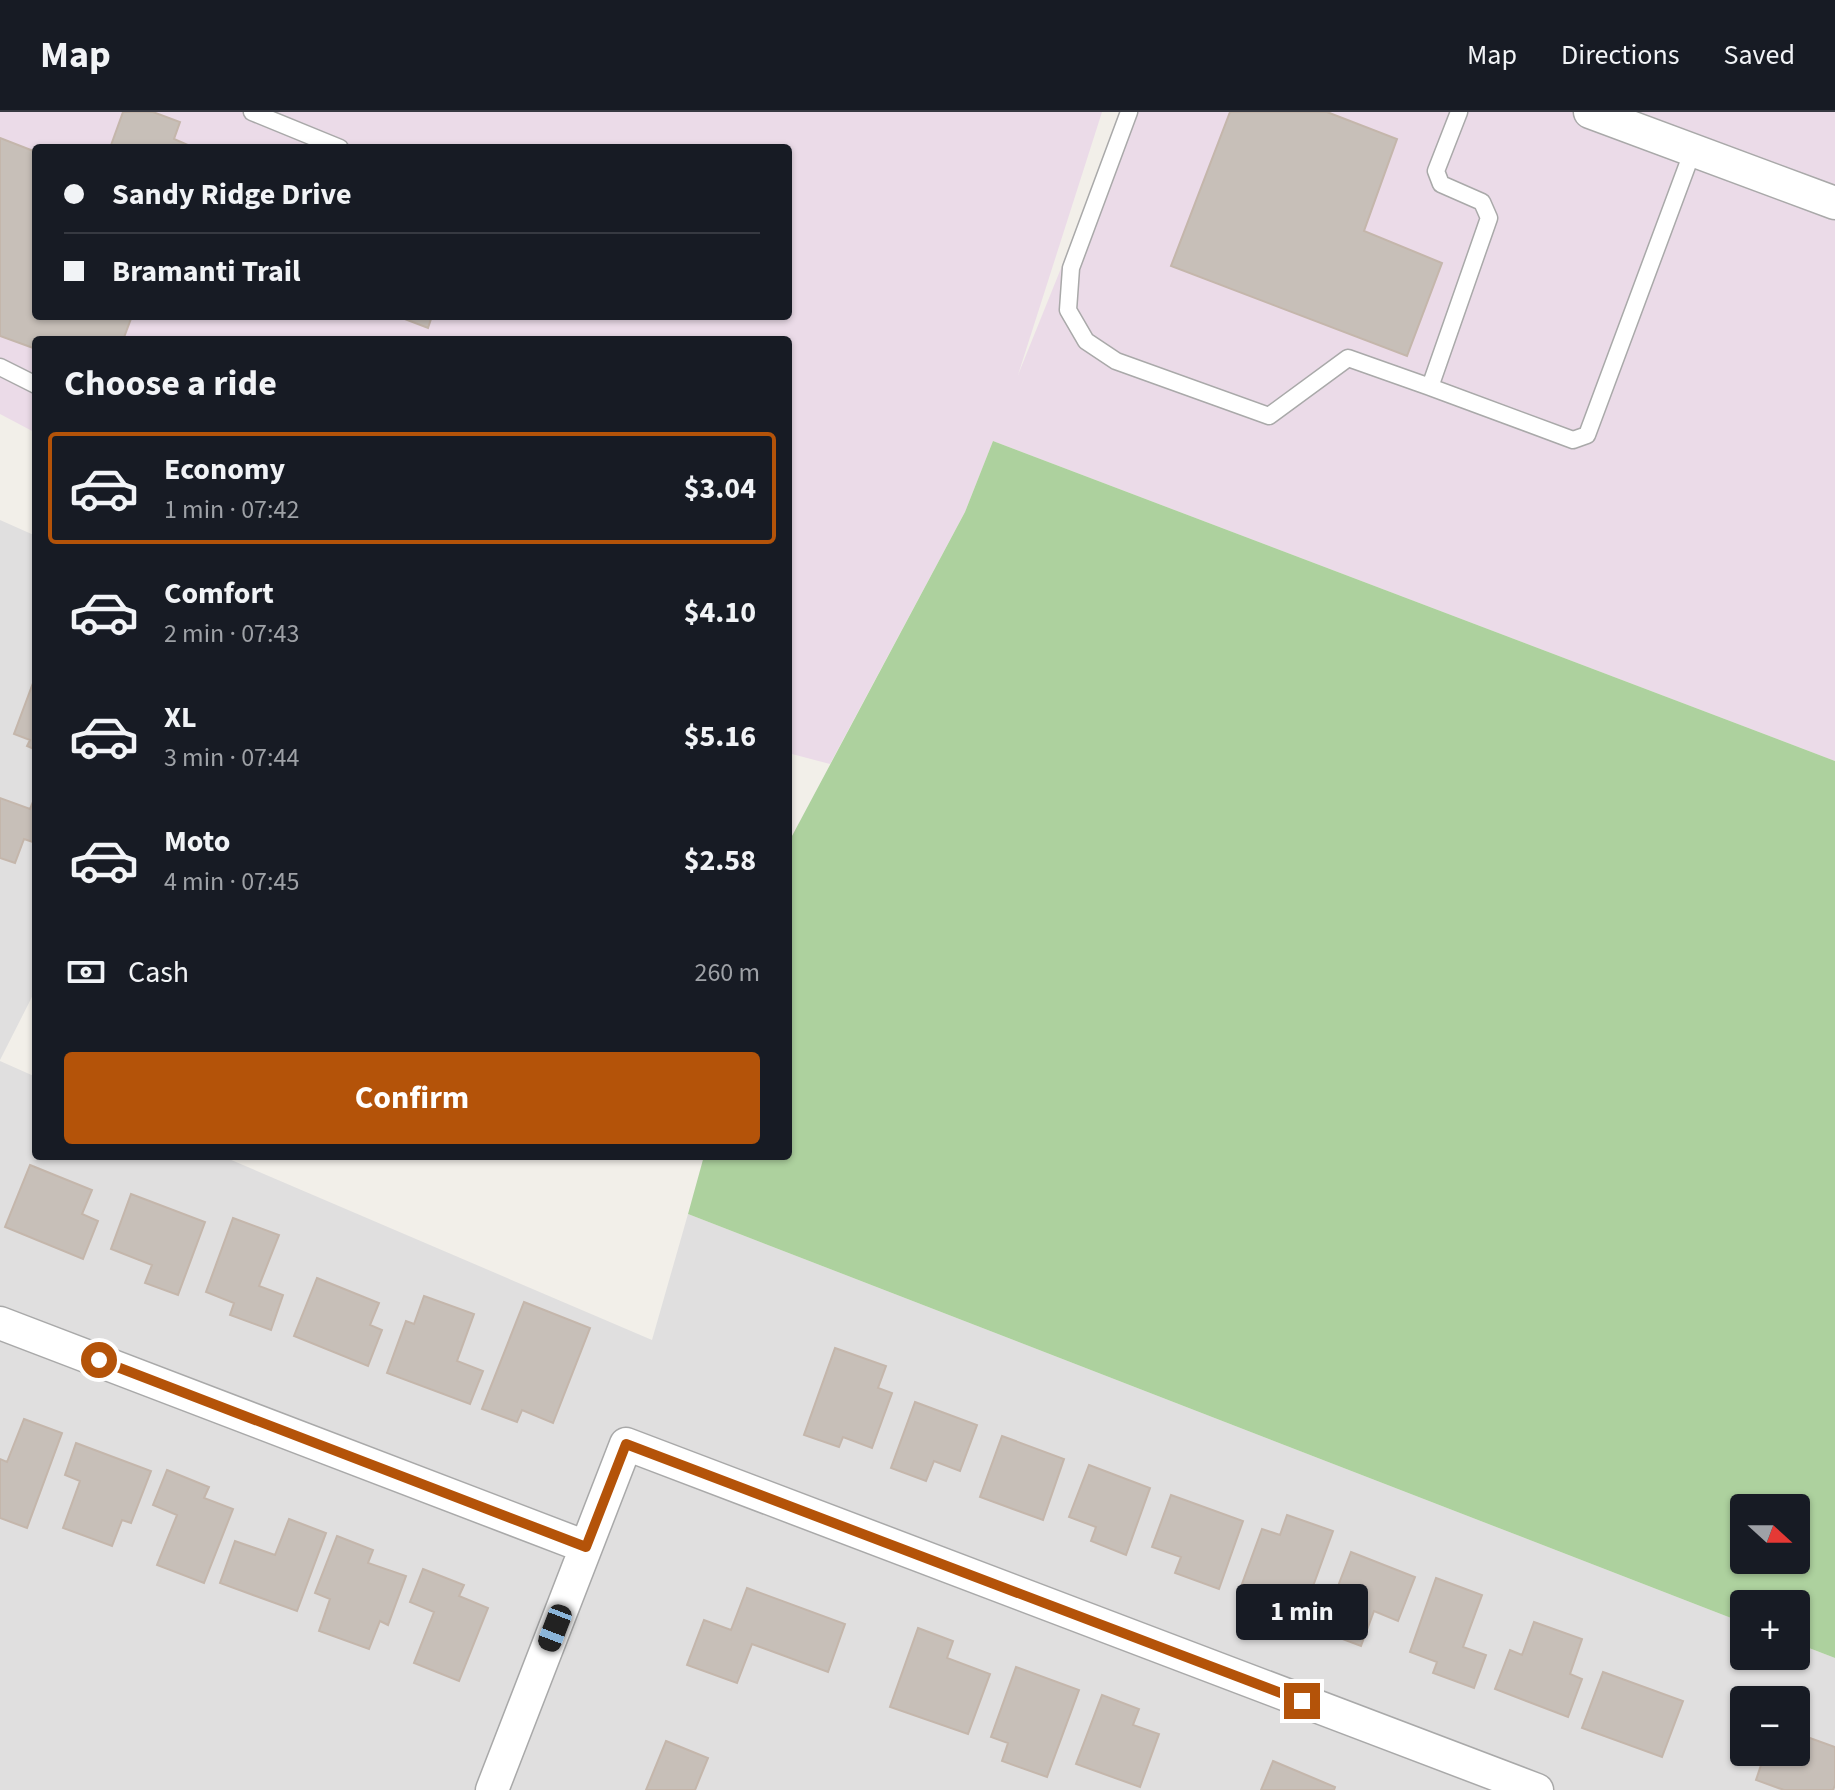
<!DOCTYPE html>
<meta charset="utf-8">
<style>
body{margin:0;font-family:"Source Sans 3",sans-serif;background:#242831;color:#f1f3f6;height:100vh;display:flex;flex-direction:column;font-size:30px;white-space:nowrap}
*{box-sizing:border-box;margin:0}
p{font-size:26px;color:#9ea1a6}
.icon{flex:none;width:44px;height:44px;fill:none;stroke:currentColor;stroke-width:2;stroke-linecap:round;stroke-linejoin:round}
.map{position:relative;flex:1;overflow:hidden}
.sheet{position:absolute;left:32px;top:224px;width:760px;height:824px;display:flex;flex-direction:column;background:#171b24;border-radius:8px;box-shadow:0 2px 6px #0004}
.sheet>*{flex:none}
.hud{position:absolute;left:32px;top:32px;width:760px;height:176px;border-radius:8px;box-shadow:0 2px 6px #0004;display:grid;align-content:center;height:176px;padding:0 32px;background:#171b24}
.needle{width:52px;rotate:111deg}
.tools{position:absolute;left:1730px;top:1382px;display:grid;gap:16px}
.tools a{display:grid;place-items:center;width:80px;height:80px;border-radius:8px;background:#171b24;box-shadow:0 2px 6px #0004;font-size:40px}
.end{position:absolute;width:36px;height:36px;margin:-18px;border:10px solid #b45309;background:#fff;box-shadow:0 0 0 4px #fff}
.from{border-radius:50%}
.bubble{position:absolute;height:56px;border-radius:8px;background:#171b24;box-shadow:0 2px 6px #0004;font-size:26px;font-weight:700;line-height:56px;text-align:center}
.car{position:absolute;width:24px;height:48px;margin:-24px -12px;border-radius:10px;box-shadow:0 0 6px 2px #0007;background:linear-gradient(#222 24%,#8ab4d8 0 40%,#222 0 76%,#8ab4d8 0 86%,#222 0)}
.hud b{display:flex;align-items:center;gap:28px;height:76px;font-size:30px}
.hud b+b{border-top:2px solid #363941}
.hud i{width:20px;height:20px;background:#f1f3f6}
ul{padding:0;list-style:none}
li{display:flex;align-items:center;gap:24px;height:112px;margin:0 16px 12px;padding:0 16px;border:4px solid transparent;border-radius:8px}
li div{flex:1}
li b{display:block;font-size:30px}
li em{font-style:normal;font-weight:700}
li.active{border-color:#b45309}
li>.icon{width:72px;height:72px;stroke-width:1.5}
h2{padding:0 32px;font-size:36px;line-height:96px}
.pay{display:flex;align-items:center;gap:20px;height:88px;padding:0 32px;font-size:30px}
.pay p{margin-inline-start:auto}
.action{display:flex;gap:16px;margin-top:auto;padding:16px 32px}
.action a{flex:1;height:92px;border-radius:8px;background:#b45309;color:#fff;font-size:32px;font-weight:700;line-height:92px;text-align:center}
header{display:flex;align-items:center;gap:48px;box-sizing:border-box;height:112px;padding:0 40px;background:#171b24;border-bottom:2px solid #363941}
header strong{font-size:38px}
nav{display:flex;gap:44px;margin-inline-start:auto;font-size:28px}
.map>svg:first-child{display:block}
</style>
<header>
<strong>Map</strong>
<nav><a>Map</a><a>Directions</a><a>Saved</a></nav>
</header>
<div class="map">
<svg width="1835" height="1678" viewBox="0 0 1835 1678">
<rect width="100%" height="100%" fill="#f2efe9"/>
<path fill="#e0dfdf" fill-rule="evenodd" d="M0 408 36 424V877L0 948Z
M0 949 36 965V1044H222L652 1228 688 1102 1744 1511V1544H1796V1531L1835 1546V1678H0ZM1744 1588H1796V1640H1744Z"/>
<path fill="#ebdbe8" fill-rule="evenodd" d="M0 0H1102L1018 263 1124 0H1835V649L993 329 965 400 830 652 788 641V228H36V321L0 302ZM36 36H788V204H36Z"/>
<path fill="#add19e" fill-rule="evenodd" d="M993 329 1835 649V1546L1796 1531V1492H1744V1511L688 1102 704 1044H788V736L792 724 965 400ZM1744 1396H1796V1448H1744Z"/>
<path fill="#c7bfb8" stroke="#c4b6ab" stroke-width="2" d="M123 0H153L180 10 174 27 188 33 187 36H110Z
M1230 0H1327L1397 27 1364 119 1442 151 1407 244 1171 154Z
M0 26 36 40V204H132L123 228H36V237L0 224Z
M397 204H432L428 216Z
M33 571 36 572V638L27 634 30 628 14 622Z
M36 682V731L24 727 15 751 0 746V686L30 697Z
M30 1053 92 1078 82 1102 98 1109 83 1147 5 1115Z
M131 1082 205 1110 178 1183 145 1171 152 1153 111 1137Z
M233 1106 279 1123 259 1174 283 1183 271 1218 230 1203 234 1191 206 1180Z
M317 1166 379 1191 370 1213 382 1218 368 1254 294 1224Z
M424 1184 474 1202 457 1249 483 1259 470 1292 387 1261 406 1209 414 1212Z
M524 1190 590 1216 553 1311 522 1298 517 1310 482 1297Z
M835 1236 886 1254 878 1276 892 1281 872 1336 843 1325 839 1335 804 1323Z
M915 1290 977 1313 960 1359 934 1349 926 1369 891 1356Z
M24 1307 62 1321 27 1416 0 1406V1347L7 1350Z
M1002 1324 1064 1347 1043 1408 980 1385Z
M76 1331 151 1359 131 1411 122 1408 112 1434 63 1416 80 1369 65 1363Z
M1089 1353 1150 1376 1126 1443 1091 1429 1096 1415 1069 1405Z
M167 1358 209 1375 204 1386 233 1397 204 1471 157 1453 177 1403 153 1393Z
M1171 1383 1243 1409 1219 1477 1175 1461 1181 1445 1152 1435Z
M1287 1403 1333 1419 1300 1510 1263 1497 1269 1482 1242 1472 1262 1417 1280 1423Z
M289 1407 326 1421 297 1499 220 1471 235 1429 275 1443Z
M337 1424 373 1438 368 1451 406 1464 388 1513 380 1509 369 1537 319 1519 330 1487 315 1481Z
M1351 1440 1415 1465 1398 1509 1374 1499 1361 1534 1321 1519Z
M423 1457 464 1473 459 1484 488 1496 459 1569 414 1551 434 1500 410 1490Z
M1436 1466 1482 1483 1463 1535 1486 1543 1474 1576 1433 1561 1437 1550 1410 1540Z
M747 1476 845 1512 828 1560 752 1532 737 1571 687 1553 704 1508 731 1518Z
M1534 1510 1582 1527 1570 1562 1582 1567 1568 1605 1495 1577 1510 1538 1522 1543Z
M918 1516 953 1529 947 1546 990 1562 968 1622 890 1595Z
M1016 1555 1079 1578 1047 1665 1002 1649 1008 1631 991 1625Z
M1603 1560 1683 1589 1662 1645 1582 1616Z
M1102 1583 1139 1597 1133 1613 1159 1622 1140 1675 1076 1652Z
M1796 1621 1835 1635V1673L1833 1678H1784L1756 1668 1761 1653 1750 1649 1753 1640H1796Z
M666 1629 708 1646 695 1678H646Z
M1273 1649 1335 1675 1334 1678H1261Z"/>
<g fill="none" stroke-linecap="round" stroke-linejoin="round">
<g stroke="#a9a9a9" stroke-width="19">
<path id="service" d="M252 0 340 36
M1129 0 1071 156 1068 198 1086 229 1116 249 1269 304 1348 246 1430 275 1489 106 1482 90 1441 72 1436 59 1459 0
M0 255 36 273
M1430 275 1573 328 1587 323 1693 38"/>
</g>
<g stroke="#a9a9a9" stroke-width="35">
<path id="minor" d="M1590 0 1835 91
M0 1211 586 1435
M492 1678 626 1332 1537 1678"/>
</g>
<use href="#service" stroke="#fff" stroke-width="16"/>
<use href="#minor" stroke="#fff" stroke-width="32"/>
</g>
<g fill="none" stroke-linecap="round" stroke-linejoin="round">
<path stroke="#b45309" stroke-width="10" d="M99 1248 586 1435 626 1332 1302 1589"/>
</g>
</svg>
<div class="tools">
<a><svg class="needle" viewBox="-14 -14 28 28"><path d="M0-13l5 13h-10z" fill="#e53935"/><path d="M0 13l5-13h-10z" fill="#9ea1a6"/></svg></a>
<a>+</a>
<a>−</a>
</div>
<i class="end from" style="left:99px;top:1248px"></i>
<i class="end" style="left:1302px;top:1589px"></i>
<div class="bubble" style="left:1236px;top:1472px;width:132px">1 min</div>
<i class="car" style="left:555px;top:1516px;rotate:201deg"></i>
<div class="hud">
<b><i class="from"></i>Sandy Ridge Drive</b>
<b><i></i>Bramanti Trail</b>
</div>
<section class="sheet">
<h2>Choose a ride</h2>
<ul>
<li class="active"><svg class="icon" aria-label="car" viewBox="0 0 24 24"><path d="M5 17H2v-5l4-1 3-4h7l3 4 3 1v5h-3M9 17h6M6 11h13"/><circle cx="7" cy="17" r="2"/><circle cx="17" cy="17" r="2"/></svg><div><b>Economy</b><p>1 min · 07:42</p></div><em>$3.04</em></li>
<li><svg class="icon" aria-label="car" viewBox="0 0 24 24"><path d="M5 17H2v-5l4-1 3-4h7l3 4 3 1v5h-3M9 17h6M6 11h13"/><circle cx="7" cy="17" r="2"/><circle cx="17" cy="17" r="2"/></svg><div><b>Comfort</b><p>2 min · 07:43</p></div><em>$4.10</em></li>
<li><svg class="icon" aria-label="car" viewBox="0 0 24 24"><path d="M5 17H2v-5l4-1 3-4h7l3 4 3 1v5h-3M9 17h6M6 11h13"/><circle cx="7" cy="17" r="2"/><circle cx="17" cy="17" r="2"/></svg><div><b>XL</b><p>3 min · 07:44</p></div><em>$5.16</em></li>
<li><svg class="icon" aria-label="car" viewBox="0 0 24 24"><path d="M5 17H2v-5l4-1 3-4h7l3 4 3 1v5h-3M9 17h6M6 11h13"/><circle cx="7" cy="17" r="2"/><circle cx="17" cy="17" r="2"/></svg><div><b>Moto</b><p>4 min · 07:45</p></div><em>$2.58</em></li>
</ul>
<div class="pay"><svg class="icon" aria-label="cash" viewBox="0 0 24 24"><path d="M3 7h18v10H3z"/><circle cx="12" cy="12" r="2"/></svg>Cash<p>260 m</p></div>
<div class="action"><a>Confirm</a></div>
</section>
</div>
